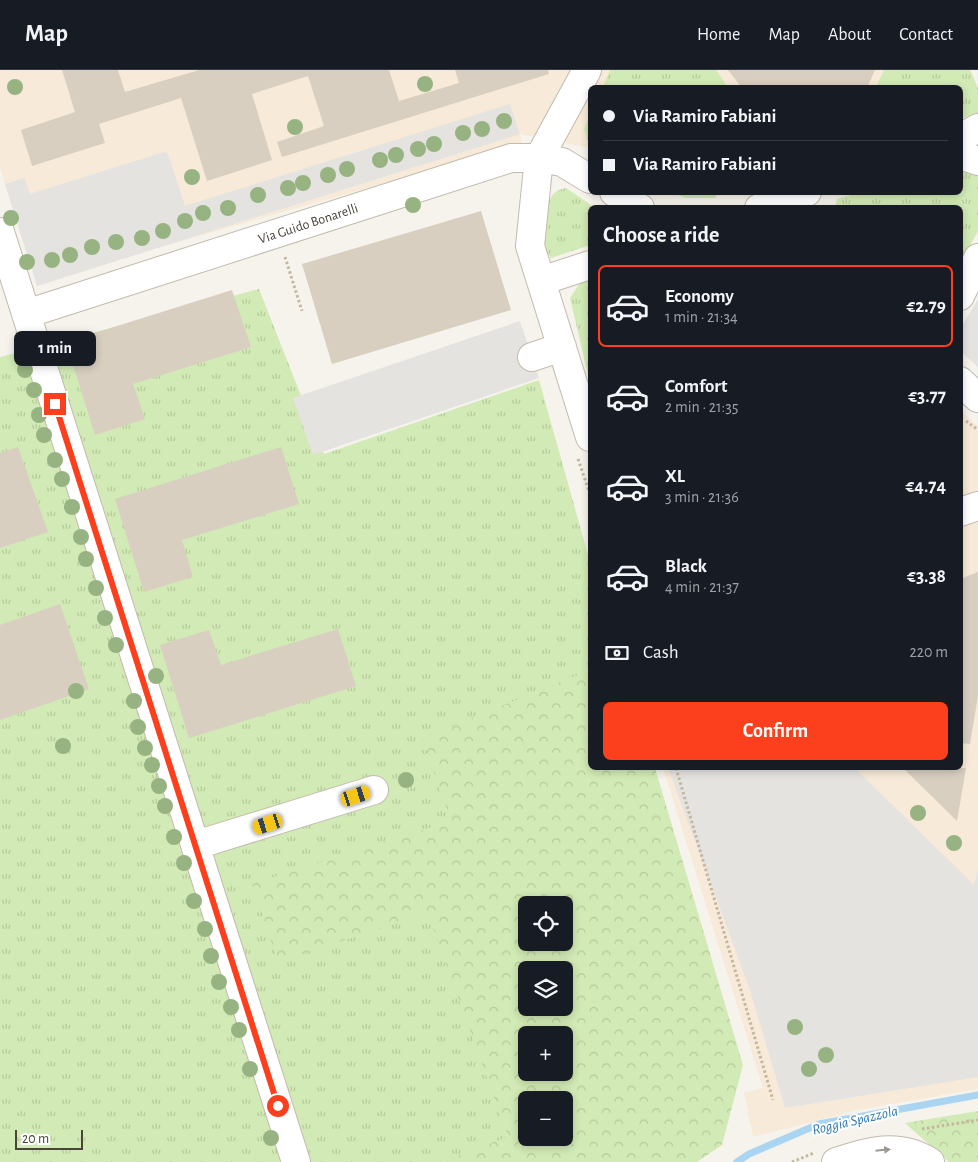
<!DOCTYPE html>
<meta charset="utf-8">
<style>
body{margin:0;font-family:"Alegreya Sans",sans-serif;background:#20242c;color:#f1f3f6;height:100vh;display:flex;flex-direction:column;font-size:19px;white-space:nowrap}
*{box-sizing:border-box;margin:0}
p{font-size:16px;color:#9ea1a6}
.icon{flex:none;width:28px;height:28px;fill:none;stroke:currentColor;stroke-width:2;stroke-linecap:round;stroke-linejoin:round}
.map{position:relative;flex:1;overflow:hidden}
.side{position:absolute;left:588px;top:135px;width:375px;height:565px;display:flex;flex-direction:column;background:#171b24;border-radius:8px;box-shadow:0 2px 8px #0003}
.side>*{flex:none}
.hud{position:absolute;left:588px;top:15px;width:375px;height:110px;border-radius:8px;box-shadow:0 2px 8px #0003;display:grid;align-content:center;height:110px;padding:0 15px;background:#171b24}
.fabs{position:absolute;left:518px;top:826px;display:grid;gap:10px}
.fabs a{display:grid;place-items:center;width:55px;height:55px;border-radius:8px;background:#171b24;box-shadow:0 2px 8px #0003;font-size:25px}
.scale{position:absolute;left:15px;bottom:12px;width:68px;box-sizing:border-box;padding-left:5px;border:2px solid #4b4439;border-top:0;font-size:14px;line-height:18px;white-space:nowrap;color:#4b4439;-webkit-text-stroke:4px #fff;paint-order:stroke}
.end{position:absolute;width:22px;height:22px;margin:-11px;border:6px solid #fc3f1d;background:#fff;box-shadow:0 0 0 2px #fff}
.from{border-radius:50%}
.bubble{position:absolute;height:35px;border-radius:8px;background:#171b24;box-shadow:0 2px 8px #0003;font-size:16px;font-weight:700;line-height:35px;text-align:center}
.car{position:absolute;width:15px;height:30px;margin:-15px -8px;border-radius:6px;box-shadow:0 0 4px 1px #0007;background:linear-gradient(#f5c518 24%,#345 0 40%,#f5c518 0 76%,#345 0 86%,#f5c518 0)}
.hud b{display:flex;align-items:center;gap:18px;height:48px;font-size:19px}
.hud b+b{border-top:1px solid #363941}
.hud i{width:12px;height:12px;background:#f1f3f6}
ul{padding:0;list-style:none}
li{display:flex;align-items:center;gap:15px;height:82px;margin:0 10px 8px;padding:0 5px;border:2px solid transparent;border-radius:8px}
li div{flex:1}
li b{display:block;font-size:19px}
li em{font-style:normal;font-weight:700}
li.selected{border-color:#fc3f1d}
li>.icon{width:45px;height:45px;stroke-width:1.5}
h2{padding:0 15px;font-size:22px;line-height:60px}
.pay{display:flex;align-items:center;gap:12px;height:55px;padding:0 15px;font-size:19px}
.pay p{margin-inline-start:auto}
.primary-button{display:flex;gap:10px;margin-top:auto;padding:10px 15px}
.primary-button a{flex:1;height:58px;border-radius:8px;background:#fc3f1d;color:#fff;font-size:20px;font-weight:700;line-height:58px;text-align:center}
header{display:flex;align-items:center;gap:30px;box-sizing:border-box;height:70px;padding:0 25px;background:#171b24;border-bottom:1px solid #363941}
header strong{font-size:24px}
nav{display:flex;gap:28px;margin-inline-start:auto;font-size:18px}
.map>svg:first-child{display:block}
</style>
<header>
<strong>Map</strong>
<nav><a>Home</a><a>Map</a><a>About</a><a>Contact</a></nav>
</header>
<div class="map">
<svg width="978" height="1092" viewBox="0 0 978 1092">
<defs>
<pattern id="grass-tufts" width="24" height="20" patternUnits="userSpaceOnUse" patternTransform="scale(1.25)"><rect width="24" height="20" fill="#d2eab5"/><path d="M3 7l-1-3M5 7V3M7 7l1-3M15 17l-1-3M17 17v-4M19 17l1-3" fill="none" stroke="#b6ca9c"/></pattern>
<pattern id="forest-crowns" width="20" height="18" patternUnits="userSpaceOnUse" patternTransform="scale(1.25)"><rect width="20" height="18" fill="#d2eab5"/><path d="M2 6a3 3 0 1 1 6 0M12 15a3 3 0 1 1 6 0" fill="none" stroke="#b6ca9c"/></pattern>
</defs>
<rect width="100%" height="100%" fill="#f6f3ec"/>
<path fill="#f7ead8" d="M0 0H970L978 18V43L960 49V18H590V78L520 64 522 74 139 183 37 216 0 98Z
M960 340 978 356V1019L858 1040 753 1067 744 1022 763 1018 663 698H960Z"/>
<path fill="url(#grass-tufts)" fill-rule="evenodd" d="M610 0H716L727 16 603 17Z
M884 0H970L978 18V43L960 49V18L876 17Z
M590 45V77L584 59Z
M960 97 978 100V161L960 194V138H835L837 129 858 123 960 122Z
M566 118 594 137 590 138V175L551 188 541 173C545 153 542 121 566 118Z
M675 123H716V128H685Z
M590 209V314L570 228 581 211Z
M259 219 324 384 539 310 590 492V698L672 1092H0V287ZM526 835H564V872H526ZM526 900H564V938H526ZM526 965H564V1002H526ZM526 1030H564V1068H526Z"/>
<path fill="url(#forest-crowns)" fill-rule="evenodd" d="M590 600V698H655L743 995 722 1075 697 1092H440L508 1067 428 843 278 892 252 814 451 751 422 668ZM526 835H564V872H526ZM526 900H564V938H526ZM526 965H564V1002H526ZM526 1030H564V1068H526Z
M978 1041V1092H949L905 1053Z"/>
<path fill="#e5e3e0" d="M510 34 520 64 37 216 5 114 24 108 30 124 167 81 185 136Z
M978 229V297L960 281V259Z
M520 251 539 308 313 385 293 328Z
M668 698H855L974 815 978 800V1007L785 1038 749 917Z"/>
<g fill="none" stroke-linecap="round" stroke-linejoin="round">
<path stroke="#a9d4f2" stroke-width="7" d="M737 1092 749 1084 819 1054 978 1025"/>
</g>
<path fill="#d8cfc1" d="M62 0H118L125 22 199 0H389L399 31 459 13 455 0H548L549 4 282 87 277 72 324 56 308 6 252 24 272 90 207 111 181 28 99 54 105 73 32 96 21 60 75 42Z
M728 0H875L867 18H742Z
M481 141 511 240 332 294 302 194Z
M232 220 251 277 133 314 145 349 95 365 66 272Z
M18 377 48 462 0 478V383Z
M281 377 299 434 182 470 193 507 144 522 115 429Z
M978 502V626L970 674 960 673V509Z
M60 534 89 619 0 650V555Z
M338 559 356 616 189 668 160 575 209 560 221 595Z
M903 698H966L957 751Z"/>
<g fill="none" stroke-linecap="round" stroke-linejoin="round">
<g stroke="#c2bbae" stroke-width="30">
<path id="minor" d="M587 0 539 88 530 176 590 367
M960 68 978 58
M960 85 978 91
M614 122 640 138
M759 138 807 122
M0 162 296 1092
M541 211 590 195
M960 226 978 188
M26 244 511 88H539L562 92 590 109
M532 287 562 277
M960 311 978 328
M960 442 978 436
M196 775 374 720
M836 1092C868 1081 899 1072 930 1092"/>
</g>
<path stroke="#c4b79f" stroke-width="3" stroke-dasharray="2.5 2.5" stroke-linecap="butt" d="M285 187 302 241
M966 351 978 360
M578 389 590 424
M676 698 773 1030
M922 1059 978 1050
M792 1092 814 1083"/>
<use href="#minor" stroke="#fff" stroke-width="28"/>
</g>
<g fill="#97b381">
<circle cx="425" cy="14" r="8"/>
<circle cx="15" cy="17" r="8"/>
<circle cx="504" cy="51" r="8"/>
<circle cx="295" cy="57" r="8"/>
<circle cx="482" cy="59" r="8"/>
<circle cx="463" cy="63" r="8"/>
<circle cx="434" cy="74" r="8"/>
<circle cx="418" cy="79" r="8"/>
<circle cx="396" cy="85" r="8"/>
<circle cx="380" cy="90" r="8"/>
<circle cx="347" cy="99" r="8"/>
<circle cx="328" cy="105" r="8"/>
<circle cx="192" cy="107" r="8"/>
<circle cx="303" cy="113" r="8"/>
<circle cx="288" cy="118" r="8"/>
<circle cx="258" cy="125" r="8"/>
<circle cx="413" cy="135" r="8"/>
<circle cx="228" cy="138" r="8"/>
<circle cx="203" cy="143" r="8"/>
<circle cx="11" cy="148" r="8"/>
<circle cx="185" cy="151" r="8"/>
<circle cx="163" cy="161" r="8"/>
<circle cx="142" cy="168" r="8"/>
<circle cx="116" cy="172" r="8"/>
<circle cx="92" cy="177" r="8"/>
<circle cx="70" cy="185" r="8"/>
<circle cx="52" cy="190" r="8"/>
<circle cx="27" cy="192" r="8"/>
<circle cx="25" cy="300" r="8"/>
<circle cx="34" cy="320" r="8"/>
<circle cx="39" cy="345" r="8"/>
<circle cx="44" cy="365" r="8"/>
<circle cx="55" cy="390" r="8"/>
<circle cx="62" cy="409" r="8"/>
<circle cx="72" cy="437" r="8"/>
<circle cx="81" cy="467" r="8"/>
<circle cx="86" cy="489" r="8"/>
<circle cx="96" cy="518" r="8"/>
<circle cx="105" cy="548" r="8"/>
<circle cx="116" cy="575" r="8"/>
<circle cx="156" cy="606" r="8"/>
<circle cx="76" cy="621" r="8"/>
<circle cx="134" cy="631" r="8"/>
<circle cx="138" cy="657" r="8"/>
<circle cx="63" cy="676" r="8"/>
<circle cx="145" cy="678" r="8"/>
<circle cx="152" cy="695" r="8"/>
<circle cx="406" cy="710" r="8"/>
<circle cx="159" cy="716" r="8"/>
<circle cx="165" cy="736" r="8"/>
<circle cx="918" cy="743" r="8"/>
<circle cx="174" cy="767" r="8"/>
<circle cx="954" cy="773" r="8"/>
<circle cx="184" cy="793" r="8"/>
<circle cx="194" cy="831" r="8"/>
<circle cx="205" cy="859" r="8"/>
<circle cx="211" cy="886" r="8"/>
<circle cx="219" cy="912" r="8"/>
<circle cx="231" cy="937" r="8"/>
<circle cx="795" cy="957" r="8"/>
<circle cx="239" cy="960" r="8"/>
<circle cx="826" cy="985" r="8"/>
<circle cx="250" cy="999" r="8"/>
<circle cx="809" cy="999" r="8"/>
<circle cx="271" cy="1068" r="8"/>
</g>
<defs><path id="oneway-solid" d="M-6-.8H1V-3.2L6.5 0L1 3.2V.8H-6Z" transform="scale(1.25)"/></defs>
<use fill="#9c9892" href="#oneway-solid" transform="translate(883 1080) rotate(-6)"/>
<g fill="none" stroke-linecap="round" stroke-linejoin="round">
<path stroke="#fc3f1d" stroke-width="6" d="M55 334 278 1036"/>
</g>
<g text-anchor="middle" stroke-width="4" stroke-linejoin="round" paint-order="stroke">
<g font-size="14" fill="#4b4439" stroke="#fff">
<text transform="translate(308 153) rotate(-18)" y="5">Via Guido Bonarelli</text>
</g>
<g font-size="15" font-style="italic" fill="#2e7ab2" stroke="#fff">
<text transform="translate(855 1050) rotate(-13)" y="5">Roggia Spazzola</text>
</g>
</g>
</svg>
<div class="fabs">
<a><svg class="icon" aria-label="locate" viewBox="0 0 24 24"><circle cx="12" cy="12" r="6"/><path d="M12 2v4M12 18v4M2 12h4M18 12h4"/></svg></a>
<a><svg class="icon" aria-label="layers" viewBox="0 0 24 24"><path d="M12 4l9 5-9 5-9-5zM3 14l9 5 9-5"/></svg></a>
<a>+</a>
<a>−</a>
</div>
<div class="scale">20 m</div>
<i class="end from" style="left:278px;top:1036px"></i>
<i class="end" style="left:55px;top:334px"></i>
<div class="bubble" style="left:14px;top:261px;width:82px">1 min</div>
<i class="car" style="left:356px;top:726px;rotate:72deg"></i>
<i class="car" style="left:268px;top:754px;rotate:252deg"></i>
<div class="hud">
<b><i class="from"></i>Via Ramiro Fabiani</b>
<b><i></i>Via Ramiro Fabiani</b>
</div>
<section class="side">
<h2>Choose a ride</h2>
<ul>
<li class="selected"><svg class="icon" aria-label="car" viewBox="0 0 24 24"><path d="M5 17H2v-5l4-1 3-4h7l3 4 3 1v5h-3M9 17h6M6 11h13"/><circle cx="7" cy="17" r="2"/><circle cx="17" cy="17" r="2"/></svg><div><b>Economy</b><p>1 min · 21:34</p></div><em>€2.79</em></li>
<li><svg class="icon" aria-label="car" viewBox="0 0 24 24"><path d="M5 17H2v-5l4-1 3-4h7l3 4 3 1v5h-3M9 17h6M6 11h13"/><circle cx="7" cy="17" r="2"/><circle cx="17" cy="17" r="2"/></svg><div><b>Comfort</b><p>2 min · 21:35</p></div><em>€3.77</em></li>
<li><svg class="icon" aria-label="car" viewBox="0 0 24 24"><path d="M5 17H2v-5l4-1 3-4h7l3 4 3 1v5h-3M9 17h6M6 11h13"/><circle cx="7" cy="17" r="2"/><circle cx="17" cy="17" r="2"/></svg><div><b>XL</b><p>3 min · 21:36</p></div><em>€4.74</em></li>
<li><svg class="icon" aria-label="car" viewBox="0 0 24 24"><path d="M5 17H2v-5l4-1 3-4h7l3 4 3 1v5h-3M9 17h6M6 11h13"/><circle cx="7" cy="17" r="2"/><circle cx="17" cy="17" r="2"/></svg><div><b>Black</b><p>4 min · 21:37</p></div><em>€3.38</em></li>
</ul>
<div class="pay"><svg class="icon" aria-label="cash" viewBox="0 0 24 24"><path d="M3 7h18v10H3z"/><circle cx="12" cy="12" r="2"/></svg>Cash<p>220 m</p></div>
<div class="primary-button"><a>Confirm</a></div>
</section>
</div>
